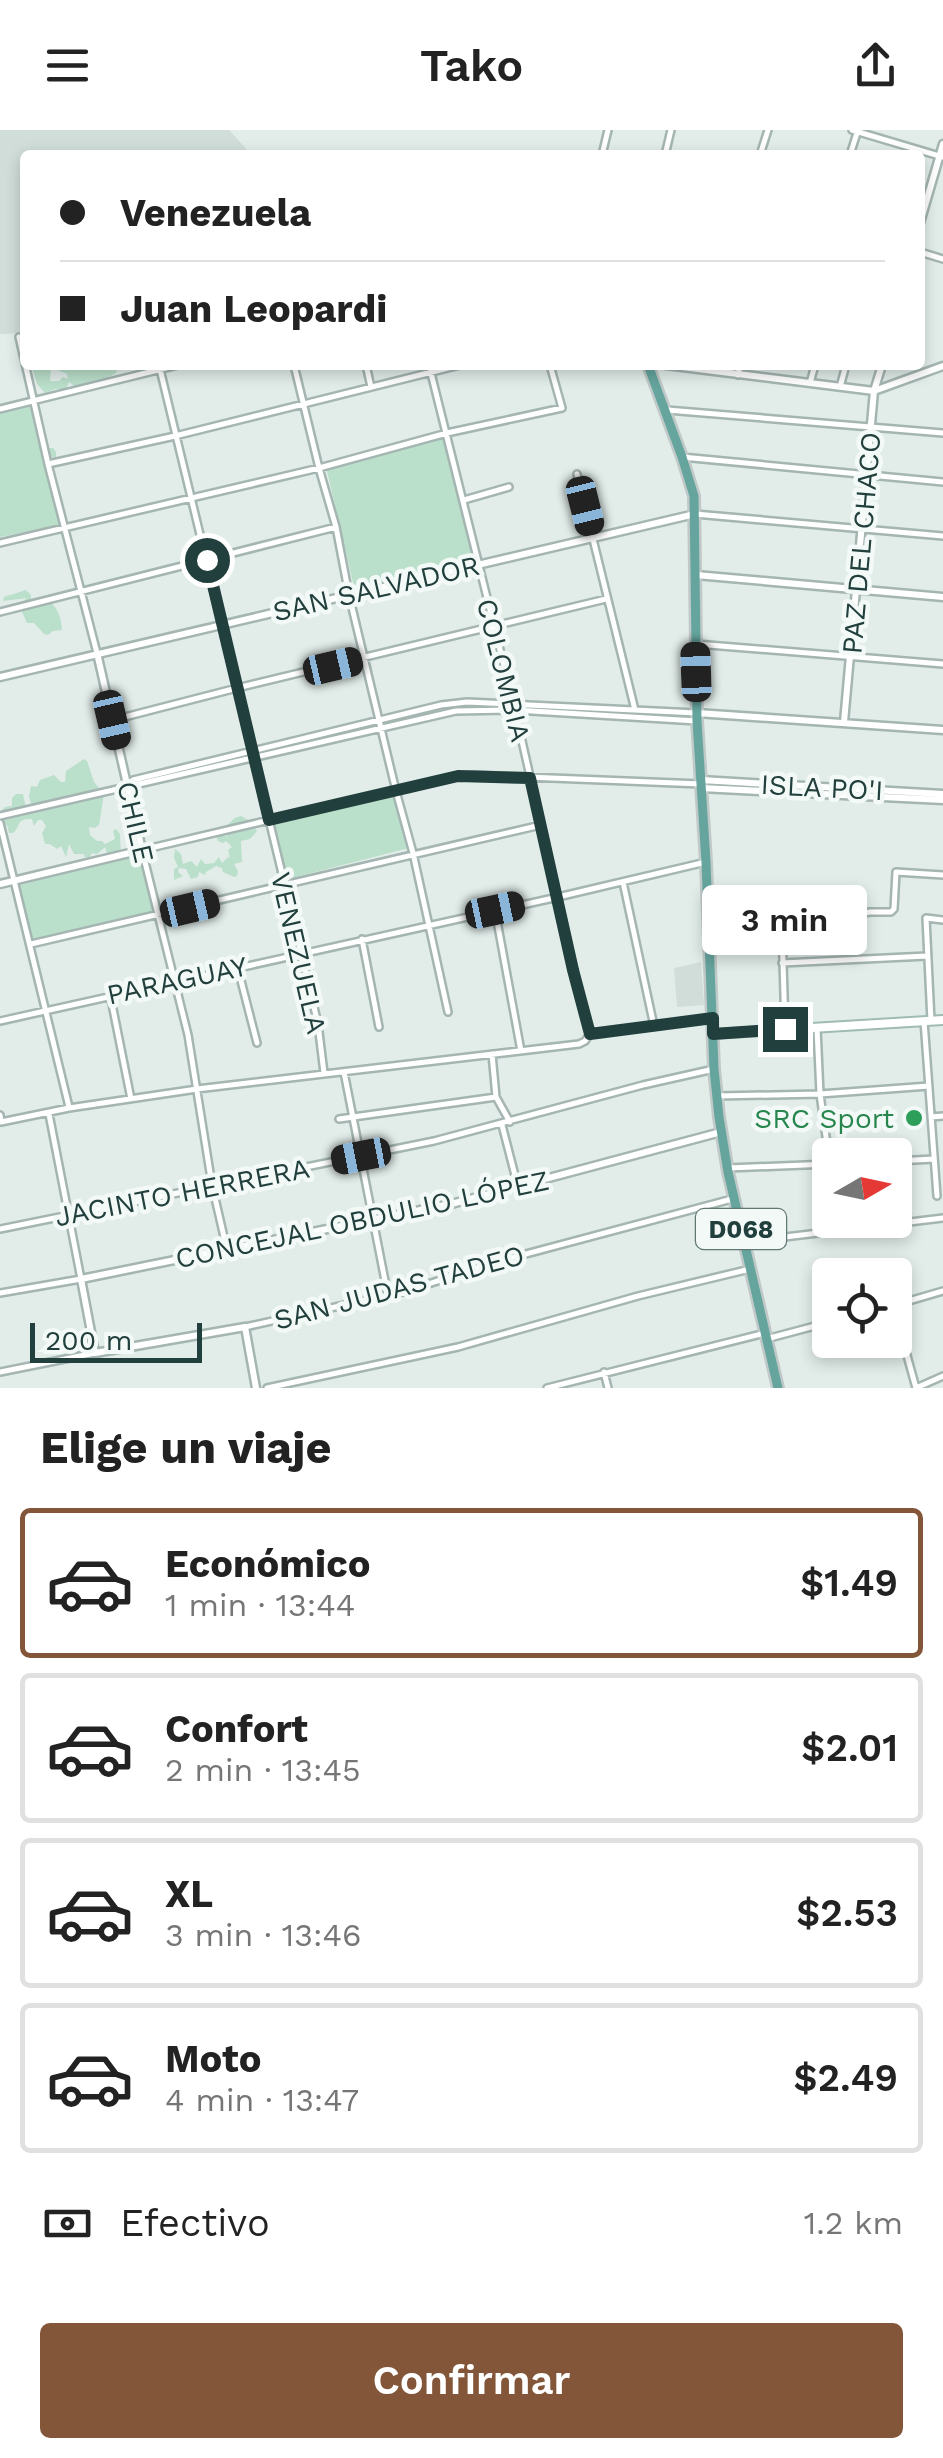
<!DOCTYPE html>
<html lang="es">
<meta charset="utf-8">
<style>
body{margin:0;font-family:"Work Sans",sans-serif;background:#f2f2f2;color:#222;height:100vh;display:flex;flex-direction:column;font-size:38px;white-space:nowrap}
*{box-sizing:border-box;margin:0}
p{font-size:32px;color:#767676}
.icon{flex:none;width:55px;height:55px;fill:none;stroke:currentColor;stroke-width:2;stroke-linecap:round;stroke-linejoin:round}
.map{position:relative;height:1258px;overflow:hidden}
.side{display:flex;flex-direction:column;background:#fff;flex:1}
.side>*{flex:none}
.banner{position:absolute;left:20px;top:20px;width:905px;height:220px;border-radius:10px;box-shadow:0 5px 15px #0003;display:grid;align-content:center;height:220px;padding:0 40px;background:#fff}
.needle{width:65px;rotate:81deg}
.fabs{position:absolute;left:812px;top:1008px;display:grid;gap:20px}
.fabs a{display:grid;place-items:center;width:100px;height:100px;border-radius:10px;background:#fff;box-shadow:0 5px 15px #0003;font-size:50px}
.scale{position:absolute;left:30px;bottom:25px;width:172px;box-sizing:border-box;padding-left:10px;border:5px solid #213f3c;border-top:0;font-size:28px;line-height:35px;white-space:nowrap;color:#213f3c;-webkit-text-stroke:8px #f3f9f7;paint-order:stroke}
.end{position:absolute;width:45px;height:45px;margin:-22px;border:12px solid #213f3c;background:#fff;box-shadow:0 0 0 5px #fff}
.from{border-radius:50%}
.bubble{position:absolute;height:70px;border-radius:10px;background:#fff;box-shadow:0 5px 15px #0003;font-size:32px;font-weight:600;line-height:70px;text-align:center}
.car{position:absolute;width:30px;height:60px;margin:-30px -15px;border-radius:12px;box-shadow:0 0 8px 2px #0007;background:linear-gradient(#222 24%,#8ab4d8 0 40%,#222 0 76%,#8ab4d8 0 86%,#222 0)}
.banner b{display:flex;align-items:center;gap:35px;height:95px;font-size:38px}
.banner b+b{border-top:2px solid #e0e0e0}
.banner i{width:25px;height:25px;background:#222}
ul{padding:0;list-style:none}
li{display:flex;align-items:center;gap:30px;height:150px;margin:0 20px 15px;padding:0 20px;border:5px solid #e0e0e0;border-radius:10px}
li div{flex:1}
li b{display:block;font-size:38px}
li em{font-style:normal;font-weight:600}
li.selected{border-color:#835639}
li>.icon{width:90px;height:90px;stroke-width:1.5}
h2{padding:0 40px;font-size:45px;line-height:120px}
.pay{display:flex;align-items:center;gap:25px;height:110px;padding:0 40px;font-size:38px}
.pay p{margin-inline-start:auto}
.button{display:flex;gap:20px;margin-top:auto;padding:20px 40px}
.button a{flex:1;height:115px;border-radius:10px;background:#835639;color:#fff;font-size:40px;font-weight:600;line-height:115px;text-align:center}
header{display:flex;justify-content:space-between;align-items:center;height:130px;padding:0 40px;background:#fff;font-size:45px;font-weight:600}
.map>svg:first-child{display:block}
</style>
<header><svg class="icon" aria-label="menu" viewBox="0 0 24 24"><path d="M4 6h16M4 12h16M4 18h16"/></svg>Tako<svg class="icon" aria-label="share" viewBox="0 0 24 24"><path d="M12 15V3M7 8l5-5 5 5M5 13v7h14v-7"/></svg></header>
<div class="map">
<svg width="943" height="1258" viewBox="0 0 943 1258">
<rect width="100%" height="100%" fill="#e2edea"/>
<path fill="#d0ddd9" d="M0 0H229L252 25H25V203L0 204Z
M701 832 704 875 677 877 674 838Z"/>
<path fill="#badfca" d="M31 235H51L50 251H59L63 247 68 249 67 244 55 239 53 235H105L107 238H116L117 242C107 250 88 253 74 256L69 252 66 259H55L45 263 37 254Z
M29 274 44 321 46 318H53L56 322V329L46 323 66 394 0 407V282Z
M445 308 475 429 354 457 326 337Z
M26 460 31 465V469C52 465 61 481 62 500L53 501 48 505 44 504 34 493H27L19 475 27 468 3 471 4 467Z
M84 629 87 631 94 652 104 664 99 695 95 698 89 697 90 705 97 711H102L105 714 115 709 113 701 116 699 120 704 121 727 140 724 154 783 32 812 18 753 117 729 107 723 105 717 97 724 92 723 89 728 85 727 84 724H74L69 714 66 727 61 716 57 719 50 714H45L42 703 46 696 42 690H38L34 696 32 689C15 689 22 695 13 703H9L7 695 2 696 0 682 5 677 12 676V668L16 664H23L26 678H32L29 666 31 656 37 657 40 650 54 645 61 652H65L66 641Z
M393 662 409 718 288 749 273 691Z
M241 686 250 691 257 701 250 709 241 711 242 732 234 734 238 741 237 746 234 747 223 742 222 738 216 736 206 742 205 745 199 742 198 747 191 749 186 739 179 738 178 742 183 746 174 750V739L178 737 174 728 175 719 181 724 183 734 191 731 197 737 201 729 205 734 214 733 219 727 222 733 228 727 230 728 228 720 232 717 226 711 223 713 218 711 216 706 223 702 226 707 229 702 233 704V700L225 697 235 688Z"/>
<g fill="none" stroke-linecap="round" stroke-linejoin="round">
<path stroke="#88bed5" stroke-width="2.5" d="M723 238 736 239"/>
<g stroke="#a4b5b2" stroke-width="10">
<path id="minor" d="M852 0 943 27
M602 25 608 0
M665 25 671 0
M760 25 768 0
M850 25 857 3
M920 122 943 129
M19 207 48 334 97 523
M159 235 301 822 318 894 324 943
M294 235 319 338 336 397 349 465 396 661 413 723 448 882
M366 235 371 257
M429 235 515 580 581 872 590 904
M738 245 740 235
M810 253 815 235
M840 257 846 235
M0 279 178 235
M667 280 943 303
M682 327 943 352
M48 334 175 306 460 235
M577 344 635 580
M464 370 509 357
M695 384 943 406
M0 413 319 338 447 303 562 278 550 235
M0 482 336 397
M696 514 943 534
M113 590 237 558 606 469
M128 656 133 650 441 575 467 572 697 583
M0 686 456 581 515 580 697 591
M0 693 69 977
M623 752 654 896
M495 780 521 921
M782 798 785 899
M709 808 870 782H891L894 779 896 742 943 745
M362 809 379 897
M31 814 541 695
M782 833 927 826
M238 839 257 913
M110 864 131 969
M0 891 558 767 706 732
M924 891 937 1066
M931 891 926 788 943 790
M817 898 820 964 830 1035
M492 924 496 967 510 992
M344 942 388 1166
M717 966 820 964 929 956
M0 985 1 992 69 978 197 959 579 914 585 911 590 904 710 888
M931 987 943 986
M339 989 496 967
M502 995 518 1057
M895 1031 934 1029
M728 1038 830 1034
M0 1099 434 1011 643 955 714 939
M744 1112 943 1088
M227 1120 212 1055 188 905 142 720 457 646 475 645 701 654
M0 1163 81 1149 49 984
M895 1175 943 1161
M895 1182 916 1258 943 1246
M245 1197 407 1161 492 1133 732 1069
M766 1209 830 1192
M0 1242 95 1223
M604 1242 608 1258
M267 1258 458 1217 638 1166 750 1139
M547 1258 765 1203"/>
</g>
<g stroke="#a4b5b2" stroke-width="11">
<path id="tertiary" d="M920 93 943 14
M666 235 874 261 943 236
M696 445 943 467
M0 547 695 384
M697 583 943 600
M844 592 874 261 882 235
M701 650 943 664
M701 658 943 670
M0 754 142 720 97 523
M256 1258 245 1197 95 1223 81 1149 455 1073 721 1002"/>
</g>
<g stroke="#a0bab4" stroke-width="12">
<path id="secondary" d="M713 904 943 890"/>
</g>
<g stroke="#c1c9c8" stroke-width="14">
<path id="primary" d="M648 235 682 327 694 366 697 591 706 732 714 939 719 987 728 1042 778 1258"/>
</g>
<use href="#minor" stroke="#fff" stroke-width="5"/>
<use href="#tertiary" stroke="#fff" stroke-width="6"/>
<use href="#secondary" stroke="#fff" stroke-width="8"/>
<use href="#primary" stroke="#65a59e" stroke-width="9"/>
</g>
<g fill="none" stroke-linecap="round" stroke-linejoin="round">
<path stroke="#213f3c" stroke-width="12" d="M207 430 269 690 458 646 530 648 573 840 590 904 713 888V904L785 899"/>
</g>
<circle fill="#2e9e5b" stroke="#f3f9f7" stroke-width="4" cx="914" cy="988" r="10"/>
<g text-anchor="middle" stroke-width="9" stroke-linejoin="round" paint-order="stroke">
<rect fill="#f3f9f7" stroke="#607774" stroke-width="2.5" x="696" y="1079" width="90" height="40" rx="8"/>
<g font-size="25" font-weight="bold" fill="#213f3c">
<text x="741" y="1108">D068</text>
</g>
<g font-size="28" fill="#213f3c" stroke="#f3f9f7">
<text transform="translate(861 413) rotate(-85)" y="10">PAZ DEL CHACO</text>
<text transform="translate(376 458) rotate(-13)" y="10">SAN SALVADOR</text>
<text transform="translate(504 540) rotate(76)" y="10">COLOMBIA</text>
<text transform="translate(822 657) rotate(3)" y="10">ISLA PO'I</text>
<text transform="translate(136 692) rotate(77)" y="10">CHILE</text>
<text transform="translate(299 823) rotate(77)" y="10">VENEZUELA</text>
<text transform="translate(177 850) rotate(-12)" y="10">PARAGUAY</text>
<text transform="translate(182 1062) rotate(-11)" y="10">JACINTO HERRERA</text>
<text transform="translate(362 1089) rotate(-12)" y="10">CONCEJAL OBDULIO LÓPEZ</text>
<text transform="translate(399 1157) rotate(-15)" y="10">SAN JUDAS TADEO</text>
</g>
<g font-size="28" fill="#27864d" stroke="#f3f9f7" text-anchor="end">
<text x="894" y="998">SRC Sport</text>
</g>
</g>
</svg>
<div class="fabs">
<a><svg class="needle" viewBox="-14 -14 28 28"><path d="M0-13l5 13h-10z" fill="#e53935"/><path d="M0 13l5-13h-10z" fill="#767676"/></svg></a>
<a><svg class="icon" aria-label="locate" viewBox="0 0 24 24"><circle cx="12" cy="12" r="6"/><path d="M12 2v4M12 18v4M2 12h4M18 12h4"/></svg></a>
</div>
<div class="scale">200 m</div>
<i class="end from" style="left:207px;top:430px"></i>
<i class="end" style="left:785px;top:899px"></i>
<div class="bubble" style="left:702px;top:755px;width:165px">3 min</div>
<i class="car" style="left:585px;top:376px;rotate:166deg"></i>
<i class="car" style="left:333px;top:536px;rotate:77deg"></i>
<i class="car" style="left:696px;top:542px;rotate:358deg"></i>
<i class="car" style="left:112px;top:590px;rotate:167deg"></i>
<i class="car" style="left:190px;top:778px;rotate:77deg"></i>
<i class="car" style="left:495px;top:780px;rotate:78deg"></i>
<i class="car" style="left:361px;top:1026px;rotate:259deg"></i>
<div class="banner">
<b><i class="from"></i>Venezuela</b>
<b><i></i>Juan Leopardi</b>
</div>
</div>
<section class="side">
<h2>Elige un viaje</h2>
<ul>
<li class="selected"><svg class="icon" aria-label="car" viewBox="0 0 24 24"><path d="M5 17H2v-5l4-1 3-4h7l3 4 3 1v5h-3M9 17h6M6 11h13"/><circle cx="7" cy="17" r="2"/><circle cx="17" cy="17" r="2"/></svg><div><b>Económico</b><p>1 min · 13:44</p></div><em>$1.49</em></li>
<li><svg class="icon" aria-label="car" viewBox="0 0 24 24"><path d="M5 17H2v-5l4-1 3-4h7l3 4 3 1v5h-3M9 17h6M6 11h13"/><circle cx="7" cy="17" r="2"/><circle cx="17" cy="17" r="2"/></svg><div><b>Confort</b><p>2 min · 13:45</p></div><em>$2.01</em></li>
<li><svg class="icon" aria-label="car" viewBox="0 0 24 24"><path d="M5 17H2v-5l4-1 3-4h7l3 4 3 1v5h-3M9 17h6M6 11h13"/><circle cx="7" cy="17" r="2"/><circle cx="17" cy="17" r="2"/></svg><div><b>XL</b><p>3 min · 13:46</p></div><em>$2.53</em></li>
<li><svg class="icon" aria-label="car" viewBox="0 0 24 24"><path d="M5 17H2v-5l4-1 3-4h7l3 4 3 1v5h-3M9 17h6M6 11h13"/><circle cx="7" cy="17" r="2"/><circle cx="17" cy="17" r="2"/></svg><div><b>Moto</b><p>4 min · 13:47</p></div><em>$2.49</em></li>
</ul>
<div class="pay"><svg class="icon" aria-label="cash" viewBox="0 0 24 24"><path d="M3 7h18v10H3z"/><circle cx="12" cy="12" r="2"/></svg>Efectivo<p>1.2 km</p></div>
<div class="button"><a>Confirmar</a></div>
</section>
